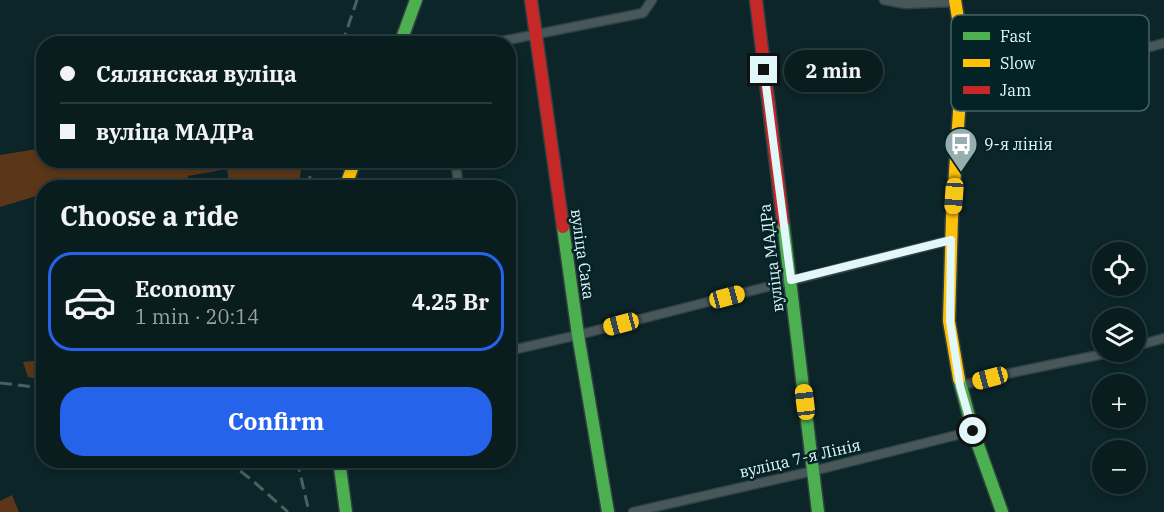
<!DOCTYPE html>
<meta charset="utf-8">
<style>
body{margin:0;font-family:"IBM Plex Serif",serif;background:#122527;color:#f1f3f6;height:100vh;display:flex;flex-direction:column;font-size:22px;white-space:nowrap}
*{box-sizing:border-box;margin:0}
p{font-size:20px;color:#99a1a4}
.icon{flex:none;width:33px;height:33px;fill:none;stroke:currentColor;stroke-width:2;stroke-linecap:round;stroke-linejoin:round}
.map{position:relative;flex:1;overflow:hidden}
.side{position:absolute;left:36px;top:180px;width:480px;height:288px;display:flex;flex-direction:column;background:#091c1e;border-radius:24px;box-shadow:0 3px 9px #0003,0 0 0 2px #293a3c}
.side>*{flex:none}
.guide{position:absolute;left:36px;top:36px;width:480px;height:132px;border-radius:24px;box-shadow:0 3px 9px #0003,0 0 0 2px #293a3c;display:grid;align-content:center;height:132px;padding:0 24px;background:#091c1e}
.fabs{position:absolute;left:1092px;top:242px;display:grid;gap:12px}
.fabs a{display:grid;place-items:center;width:54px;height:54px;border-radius:50%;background:#091c1e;box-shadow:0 3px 9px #0003,0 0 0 2px #293a3c;font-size:30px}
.end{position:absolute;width:27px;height:27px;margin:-14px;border:8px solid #e1f7fa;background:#111;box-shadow:0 0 0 3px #111}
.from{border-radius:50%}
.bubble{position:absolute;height:42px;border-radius:21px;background:#091c1e;box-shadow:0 3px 9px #0003,0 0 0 2px #293a3c;font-size:20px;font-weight:700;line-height:42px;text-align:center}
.car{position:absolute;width:18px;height:36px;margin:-18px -9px;border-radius:8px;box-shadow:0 0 4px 2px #0007;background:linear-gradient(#f5c518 24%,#345 0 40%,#f5c518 0 76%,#345 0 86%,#f5c518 0)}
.guide b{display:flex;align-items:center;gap:21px;height:57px;font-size:22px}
.guide b+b{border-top:2px solid #293a3c}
.guide i{width:15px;height:15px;background:#f1f3f6}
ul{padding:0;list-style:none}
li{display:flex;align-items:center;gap:18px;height:99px;margin:0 12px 9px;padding:0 12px;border:3px solid transparent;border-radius:24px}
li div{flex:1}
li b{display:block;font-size:22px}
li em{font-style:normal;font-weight:700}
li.active{border-color:#2563eb}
li>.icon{width:54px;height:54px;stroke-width:1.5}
h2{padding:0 24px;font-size:27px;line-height:72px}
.primary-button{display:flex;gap:12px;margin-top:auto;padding:12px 24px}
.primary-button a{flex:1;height:69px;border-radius:24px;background:#2563eb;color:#fff;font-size:24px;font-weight:700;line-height:69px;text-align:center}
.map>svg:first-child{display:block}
</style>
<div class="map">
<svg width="1164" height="512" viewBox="0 0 1164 512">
<rect width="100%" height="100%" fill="#0c2528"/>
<path fill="#5b3619" d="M43 148 44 160 302 161 299 187H230L227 169 188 176 184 187H76L61 180 54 187 44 188 43 194 0 207V155Z
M43 360V380L28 377 23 362Z
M12 495 19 512H0V501Z"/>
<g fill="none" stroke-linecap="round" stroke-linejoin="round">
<g stroke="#314042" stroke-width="11">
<path id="street" d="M884 0 905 4 956 2
M487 44 643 13 652 0
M961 82 1020 76 1091 63 1164 43
M456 167 459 188
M1136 346 1164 338
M508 351 578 335 951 240
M960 386 1006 374 1118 351
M633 512 813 471 973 431"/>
</g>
<g stroke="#314042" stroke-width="15">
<path id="fast" d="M400 44 416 0
M783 222 818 512
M563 227 578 335 608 512
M959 379 973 431 1002 512
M339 460 346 512"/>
</g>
<g stroke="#314042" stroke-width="15">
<path id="slow" d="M955 0 960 31 961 82 952 217 949 321 959 379
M345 188 355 160"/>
</g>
<g stroke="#314042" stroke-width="15">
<path id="jam" d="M531 0 563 227
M756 0 783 222"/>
</g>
<use href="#street" stroke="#48585a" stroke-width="8"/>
<use href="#fast" stroke="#4caf50" stroke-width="12"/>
<use href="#slow" stroke="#ffc107" stroke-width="12"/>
<use href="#jam" stroke="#c62828" stroke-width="12"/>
<path stroke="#4d6061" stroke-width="3" stroke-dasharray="12 6" stroke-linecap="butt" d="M342 44 357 0
M308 188 313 160
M0 383 44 388
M226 460 253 481 288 512
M297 460 309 512"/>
</g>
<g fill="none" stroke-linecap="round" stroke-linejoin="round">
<path stroke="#e1f7fa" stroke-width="8" d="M764 70 791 280 951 240 950 321 960 386 973 431"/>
</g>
<defs>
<g id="bus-pin" transform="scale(1.725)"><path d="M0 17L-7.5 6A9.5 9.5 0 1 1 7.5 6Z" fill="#96aeb0" stroke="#032327"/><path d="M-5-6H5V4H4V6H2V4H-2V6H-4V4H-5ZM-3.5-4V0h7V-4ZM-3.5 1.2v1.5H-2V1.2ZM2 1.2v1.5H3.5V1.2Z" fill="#fff"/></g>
</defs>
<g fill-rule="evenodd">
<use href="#bus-pin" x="961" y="144"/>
</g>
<g text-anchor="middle" stroke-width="5" stroke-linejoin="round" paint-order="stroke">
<g font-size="16" fill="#e1f7fa" stroke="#032327" text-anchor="start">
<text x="984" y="150">9-я лінія</text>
</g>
<g font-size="16" fill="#e1f7fa" stroke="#032327">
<text transform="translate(583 254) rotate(82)" y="6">вуліца Сака</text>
<text transform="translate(771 258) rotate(-97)" y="6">вуліца МАДРа</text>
<text transform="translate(800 458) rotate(-13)" y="6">вуліца 7-я Лінія</text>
</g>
</g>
<rect x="951" y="15" width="198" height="96" rx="9" fill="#032327" stroke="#466366" stroke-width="1.5"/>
<rect x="963" y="32" width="27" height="8" fill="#4caf50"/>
<rect x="963" y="59" width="27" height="8" fill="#ffc107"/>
<rect x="963" y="86" width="27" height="8" fill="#c62828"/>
<g font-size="16" fill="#e1f7fa">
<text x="1000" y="42">Fast</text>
<text x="1000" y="69">Slow</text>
<text x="1000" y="96">Jam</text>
</g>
</svg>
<div class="fabs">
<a><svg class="icon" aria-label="locate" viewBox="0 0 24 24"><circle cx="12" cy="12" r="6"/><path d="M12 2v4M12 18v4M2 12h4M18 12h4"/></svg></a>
<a><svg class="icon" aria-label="layers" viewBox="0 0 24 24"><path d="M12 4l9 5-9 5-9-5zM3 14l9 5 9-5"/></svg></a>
<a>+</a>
<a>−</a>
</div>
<i class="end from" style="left:973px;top:431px"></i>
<i class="end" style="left:764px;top:70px"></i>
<div class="bubble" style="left:784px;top:50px;width:99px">2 min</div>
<i class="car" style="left:954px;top:196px;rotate:184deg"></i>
<i class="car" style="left:727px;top:297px;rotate:75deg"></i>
<i class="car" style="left:621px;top:324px;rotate:255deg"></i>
<i class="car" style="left:990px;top:378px;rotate:255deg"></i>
<i class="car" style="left:805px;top:402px;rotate:353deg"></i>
<div class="guide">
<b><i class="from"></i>Сялянская вуліца</b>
<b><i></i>вуліца МАДРа</b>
</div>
<section class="side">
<h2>Choose a ride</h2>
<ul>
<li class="active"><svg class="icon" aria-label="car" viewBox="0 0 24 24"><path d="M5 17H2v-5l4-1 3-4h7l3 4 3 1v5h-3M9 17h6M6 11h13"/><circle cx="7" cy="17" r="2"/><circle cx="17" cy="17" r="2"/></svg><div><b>Economy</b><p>1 min · 20:14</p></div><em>4.25 Br</em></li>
</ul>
<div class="primary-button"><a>Confirm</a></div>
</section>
</div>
